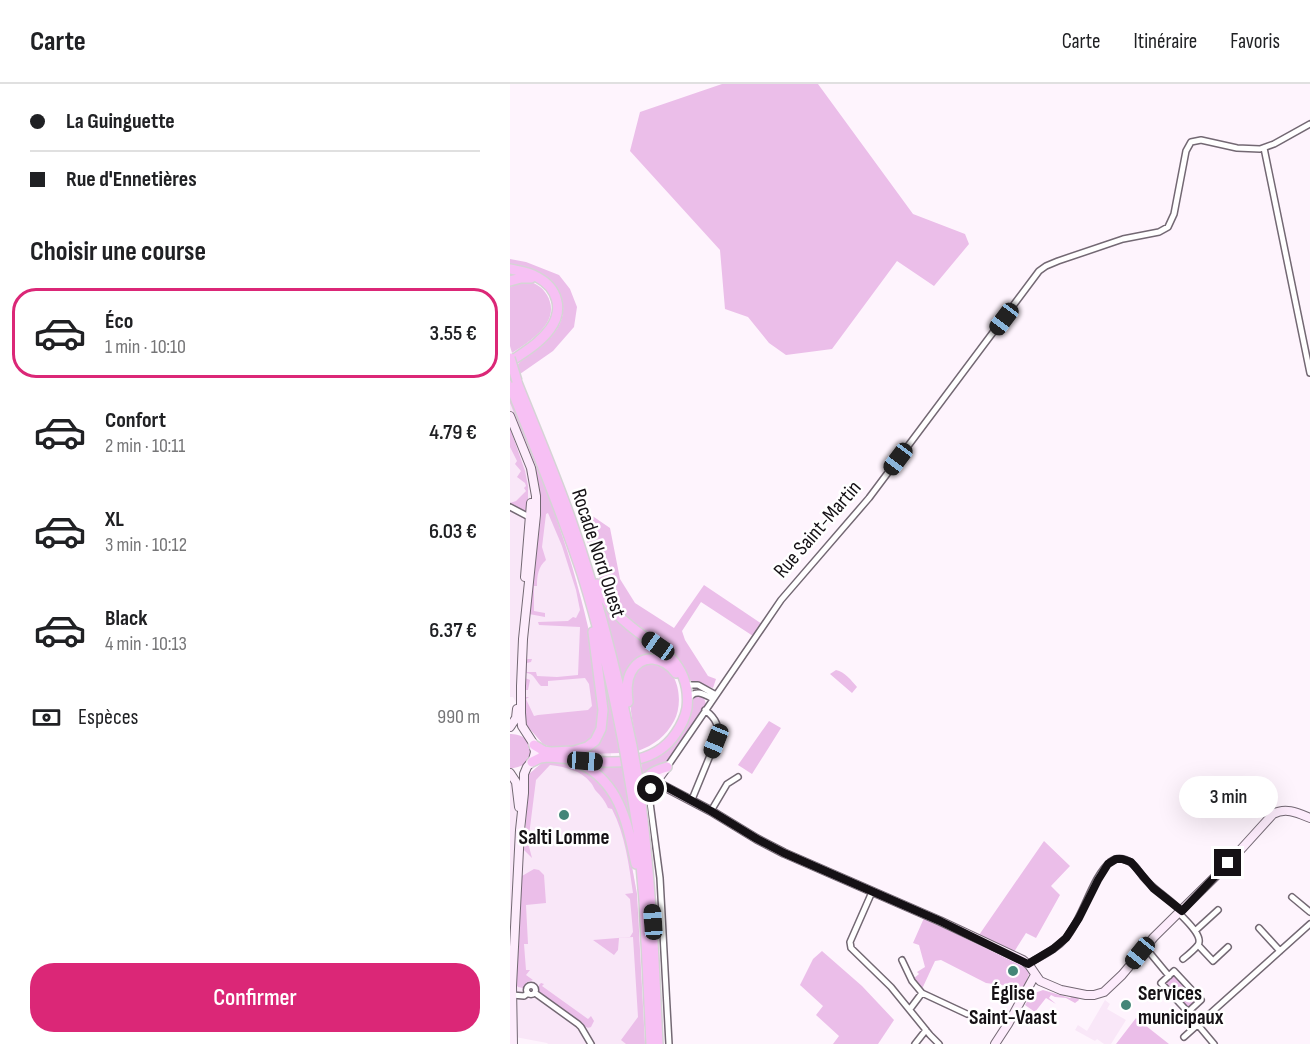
<!DOCTYPE html>
<html lang="fr">
<meta charset="utf-8">
<style>
body{margin:0;font-family:"Sofia Sans Condensed",sans-serif;background:#f6f6f6;color:#202124;height:100vh;display:flex;flex-direction:column;font-size:22px;white-space:nowrap}
*{box-sizing:border-box;margin:0}
p{font-size:20px;color:#757577}
.icon{flex:none;width:33px;height:33px;fill:none;stroke:currentColor;stroke-width:2;stroke-linecap:round;stroke-linejoin:round}
.map{position:relative;flex:1;overflow:hidden}
.drawer{display:flex;flex-direction:column;background:#fff;width:510px}
.drawer>*{flex:none}
.top-card{display:grid;align-content:center;height:132px;padding:0 30px;background:#fff}
.end{position:absolute;width:27px;height:27px;margin:-14px;border:8px solid #151115;background:#fff;box-shadow:0 0 0 3px #fff}
.from{border-radius:50%}
.bubble{position:absolute;height:42px;border-radius:21px;background:#fff;box-shadow:0 6px 24px #0002;font-size:20px;font-weight:600;line-height:42px;text-align:center}
.car{position:absolute;width:18px;height:36px;margin:-18px -9px;border-radius:8px;box-shadow:0 0 4px 2px #0007;background:linear-gradient(#222 24%,#8ab4d8 0 40%,#222 0 76%,#8ab4d8 0 86%,#222 0)}
.top-card b{display:flex;align-items:center;gap:21px;height:57px;font-size:22px}
.top-card b+b{border-top:2px solid #e0e0e0}
.top-card i{width:15px;height:15px;background:#202124}
ul{padding:0;list-style:none}
li{display:flex;align-items:center;gap:18px;height:90px;margin:0 12px 9px;padding:0 18px;border:3px solid transparent;border-radius:24px}
li div{flex:1}
li b{display:block;font-size:22px}
li em{font-style:normal;font-weight:600}
li.active{border-color:#db2777}
li>.icon{width:54px;height:54px;stroke-width:1.5}
h2{padding:0 30px;font-size:27px;line-height:72px}
.pay{display:flex;align-items:center;gap:15px;height:66px;padding:0 30px;font-size:22px}
.pay p{margin-inline-start:auto}
.cta{display:flex;gap:12px;margin-top:auto;padding:12px 30px}
.cta a{flex:1;height:69px;border-radius:24px;background:#db2777;color:#fff;font-size:24px;font-weight:600;line-height:69px;text-align:center}
header{display:flex;align-items:center;gap:36px;box-sizing:border-box;height:84px;padding:0 30px;background:#fff;border-bottom:2px solid #e0e0e0}
header strong{font-size:28px}
nav{display:flex;gap:33px;margin-inline-start:auto;font-size:21px}
main{display:flex;flex:1;min-height:0}
.map>svg:first-child{display:block}
</style>
<header>
<strong>Carte</strong>
<nav><a>Carte</a><a>Itinéraire</a><a>Favoris</a></nav>
</header>
<main>
<section class="drawer">
<div class="top-card">
<b><i class="from"></i>La Guinguette</b>
<b><i></i>Rue d'Ennetières</b>
</div>
<h2>Choisir une course</h2>
<ul>
<li class="active"><svg class="icon" aria-label="car" viewBox="0 0 24 24"><path d="M5 17H2v-5l4-1 3-4h7l3 4 3 1v5h-3M9 17h6M6 11h13"/><circle cx="7" cy="17" r="2"/><circle cx="17" cy="17" r="2"/></svg><div><b>Éco</b><p>1 min · 10:10</p></div><em>3.55 €</em></li>
<li><svg class="icon" aria-label="car" viewBox="0 0 24 24"><path d="M5 17H2v-5l4-1 3-4h7l3 4 3 1v5h-3M9 17h6M6 11h13"/><circle cx="7" cy="17" r="2"/><circle cx="17" cy="17" r="2"/></svg><div><b>Confort</b><p>2 min · 10:11</p></div><em>4.79 €</em></li>
<li><svg class="icon" aria-label="car" viewBox="0 0 24 24"><path d="M5 17H2v-5l4-1 3-4h7l3 4 3 1v5h-3M9 17h6M6 11h13"/><circle cx="7" cy="17" r="2"/><circle cx="17" cy="17" r="2"/></svg><div><b>XL</b><p>3 min · 10:12</p></div><em>6.03 €</em></li>
<li><svg class="icon" aria-label="car" viewBox="0 0 24 24"><path d="M5 17H2v-5l4-1 3-4h7l3 4 3 1v5h-3M9 17h6M6 11h13"/><circle cx="7" cy="17" r="2"/><circle cx="17" cy="17" r="2"/></svg><div><b>Black</b><p>4 min · 10:13</p></div><em>6.37 €</em></li>
</ul>
<div class="pay"><svg class="icon" aria-label="cash" viewBox="0 0 24 24"><path d="M3 7h18v10H3z"/><circle cx="12" cy="12" r="2"/></svg>Espèces<p>990 m</p></div>
<div class="cta"><a>Confirmer</a></div>
</section>
<div class="map">
<svg width="800" height="960" viewBox="0 0 800 960">
<rect width="100%" height="100%" fill="#fef4fd"/>
<path fill="#f9e7f8" d="M0 312 44 424 61 477 71 518 92 625 14 634 13 631 3 613H0Z
M99 660 127 810 135 960H38L37 959 0 952V692L16 694 18 691 34 677 39 662Z
M595 916 600 920 597 925 616 936 601 960H594L587 955 585 957 565 946 568 941 577 947Z"/>
<path fill="#ebbee9" d="M212 0H308L403 130 455 150 459 160 424 202 387 177 322 265 276 271 259 259 238 233 215 225 210 166 120 67 130 28Z
M0 175 16 178 49 191 60 205 67 223 64 243 43 267 10 290 7 281C18 270 33 262 43 250 60 231 55 203 32 190 22 185 10 184 0 182Z
M18 197C27 200 32 203 37 211 52 237 22 256 2 269L0 262V203L10 198Z
M0 312C30 388 60 463 78 543 84 573 86 605 88 635L87 646 79 656 74 660 64 663 48 664 40 663 33 660 18 643 14 634 15 594 20 596 18 606H15V613H19L16 615 24 632 28 631 78 626 82 622 79 600 75 594 38 597V602H31C25 597 25 589 15 589V576L18 575H22L21 578 17 579V588H26L27 592 47 593 68 591 70 543 29 541 28 538 58 537 63 533 66 534 70 526 66 506 52 462 38 429 36 430 32 463 36 476C28 483 27 492 27 502H24V527L35 529V533L19 530 31 431 29 401 21 371 0 319Z
M0 344 15 387 18 402V426L16 428 7 424 0 419 6 417 16 407 14 404 16 402 15 399 7 393 11 387 5 380 7 377 0 363Z
M65 420 100 444 110 495 125 519 164 544 194 501 252 540 243 552 191 518 172 547 175 556 198 592 206 595 203 604 179 596 164 571 154 560 114 531 101 516 91 500Z
M90 514 152 569 166 584 132 575 115 605Z
M90 571 110 669 79 670 69 668 91 652Z
M137 580C140 580 143 579 147 580 169 584 174 619 164 637 156 652 144 661 128 667 125 646 113 608 126 589 128 585 134 582 137 580Z
M326 586C335 588 341 596 347 603L342 609 320 590Z
M188 611 194 614 196 620 155 681 133 699 131 678C164 662 176 654 181 615Z
M259 637 271 644 242 690 228 681Z
M0 650C28 649 27 685 0 684Z
M34 677 59 679 69 682 92 697 105 717 117 755 127 810 135 960H116L111 956 128 933 123 853 109 854 108 866 104 871 83 856 120 853 123 848 120 815 115 810 123 809C119 781 115 750 102 725L98 724C95 717 91 712 86 707 84 705 83 701 81 699 71 686 55 683 40 681L26 696 18 759 22 774 14 766 18 708 16 694 18 691Z
M84 682 99 684 113 682 124 750 99 696Z
M534 757 560 782 541 802 550 811 526 854 516 849 504 868 469 851Z
M24 785 29 786 34 791 36 819 16 821 18 860H14L16 886H20L16 891 23 896 17 898 13 904 8 903 6 901 12 792Z
M414 834 514 883 520 887 514 904 476 899 431 876 425 877 412 905 403 895 409 890 407 888 415 883 409 861 403 859Z
M312 867 352 902 384 936 368 960H323L329 952 306 931 313 922 290 901 303 875Z
M665 890 688 916 678 925 654 899Z
M31 899 34 900 32 902 78 935 81 932 84 937 81 943C77 945 73 942 71 938L29 909V901Z
M533 906 560 914 563 912 568 914 569 916 565 919 556 914 545 913 541 911 539 914 546 920 536 914 525 928 515 921 522 910Z
M626 934 659 960H606Z"/>
<g fill="none" stroke-linecap="round" stroke-linejoin="round">
<g stroke="#736873" stroke-width="8">
<path id="street" d="M754 64 800 289
M0 423 21 434
M176 601H188L206 611
M178 616C184 604 194 610 203 615
M157 683 271 516 359 414 529 187 536 182 548 177 613 155 649 148 658 143 664 130 676 67 681 58 691 56 727 64 750 65 764 60 800 40
M146 698 141 706 139 711 150 794 159 960
M180 716 183 713 206 657C210 643 207 635 195 626
M201 727 217 700 228 693
M362 808 340 858 341 864 381 903 420 951 429 960
M782 813 800 828
M669 829C675 836 694 852 688 861 684 866 678 871 673 875
M749 844 770 867
M685 847 708 826
M688 861 703 877 718 863
M635 863 659 892
M392 876 402 897 412 909 457 930
M518 880C531 872 546 866 556 854 573 834 582 793 600 778 604 775 609 774 613 775 623 777 628 786 633 793 644 806 660 815 671 827
M664 887 691 916 678 928 651 899Z
M16.5 906a4.5 4.5 0 1 1 9 0a4.5 4.5 0 1 1-9 0Z
M25 909 68 940 71 943 81 960
M2 911 14 912 18 909
M400 925 412 909
M688 941 704 960
M674 953 800 840
M405 960 416 946"/>
</g>
<g stroke="#736873" stroke-width="10">
<path id="secondary" d="M0 332 21 384 26 412V431L13 555 11 602V629L12 642 23 659 25 668 23 676 17 683 14 690V709L10 746 2 902 3 960
M15 493 21 419
M0 643 6 634 7 625
M157 683 146 698 201 727 247 755 274 769 430 837 513 876 519 881 530 897 551 906 576 911H584L594 908 612 891 644 853 714 784 763 730C776 723 788 729 800 734
M0 689 6 698 9 723
M485 960 498 940 525 891"/>
</g>
<g stroke="#d5d4d5" stroke-width="12">
<path id="highway" d="M0 185C9 187 19 188 27 193 48 204 54 226 40 245 30 259 14 268 0 278
M0 197 11 194H21
M4 291C23 339 44 387 61 436 87 510 106 585 122 662
M0 301C25 363 51 426 72 490 90 547 103 605 114 663
M118 618C117 608 116 597 121 588 132 568 154 573 166 589
M24 661 34 667 47 669
M41 668 64 667 77 663 85 657 91 645 93 626 83 548
M22 678 30 674 38 673C79 675 138 692 166 649 171 642 175 634 177 624 179 606 174 588 161 574 154 566 145 560 136 554 115 539 97 524 87 500
M69 679C110 698 117 739 126 780
M127 690C140 779 144 869 148 960
M119 692 128 747 134 816 141 960
M134 712C133 692 139 688 157 683"/>
</g>
<use href="#street" stroke="#fff" stroke-width="5"/>
<use href="#secondary" stroke="#fdecfc" stroke-width="8"/>
<use href="#highway" stroke="#f7c0f4" stroke-width="9"/>
<g stroke="#d5d4d5" stroke-width="12" stroke-linecap="butt">
<path id="highway-bridge" d="M0 274 7 297
M122 662 127 690
M114 663 119 692"/>
</g>
<use href="#highway-bridge" stroke="#f7c0f4" stroke-width="9"/>
</g>
<g fill="none" stroke-linecap="round" stroke-linejoin="round">
<path stroke="#151115" stroke-width="8" d="M141 705 147 698 201 727 247 755 274 769 430 837 518 880 543 865 556 854 569 834 588 796 598 780 606 775H612L621 778 643 804 672 827 718 779"/>
</g>
<g fill="#448678" stroke="#fff" stroke-width="2">
<circle cx="54" cy="731" r="6"/>
<circle cx="503" cy="887" r="6"/>
<circle cx="616" cy="921" r="6"/>
</g>
<g text-anchor="middle" stroke-width="5" stroke-linejoin="round" paint-order="stroke">
<g font-size="21" fill="#151115" stroke="#fff">
<text transform="translate(307 445) rotate(-49)" y="7">Rue Saint-Martin</text>
<text transform="translate(89 469) rotate(72)" y="7">Rocade Nord Ouest</text>
</g>
<g font-size="21" font-weight="bold" fill="#151115" stroke="#fff">
<text x="54" y="760">Salti Lomme</text>
<text x="503" y="916">Église<tspan x="503" dy="24">Saint-Vaast</tspan></text>
<text x="628" y="916" text-anchor="start">Services<tspan x="628" dy="24">municipaux</tspan></text>
</g>
</g>
</svg>
<i class="end from" style="left:141px;top:705px"></i>
<i class="end" style="left:718px;top:779px"></i>
<div class="bubble" style="left:669px;top:692px;width:99px">3 min</div>
<i class="car" style="left:494px;top:235px;rotate:217deg"></i>
<i class="car" style="left:388px;top:375px;rotate:217deg"></i>
<i class="car" style="left:148px;top:562px;rotate:305deg"></i>
<i class="car" style="left:206px;top:657px;rotate:202deg"></i>
<i class="car" style="left:75px;top:677px;rotate:94deg"></i>
<i class="car" style="left:143px;top:838px;rotate:356deg"></i>
<i class="car" style="left:630px;top:869px;rotate:219deg"></i>
</div>
</main>
